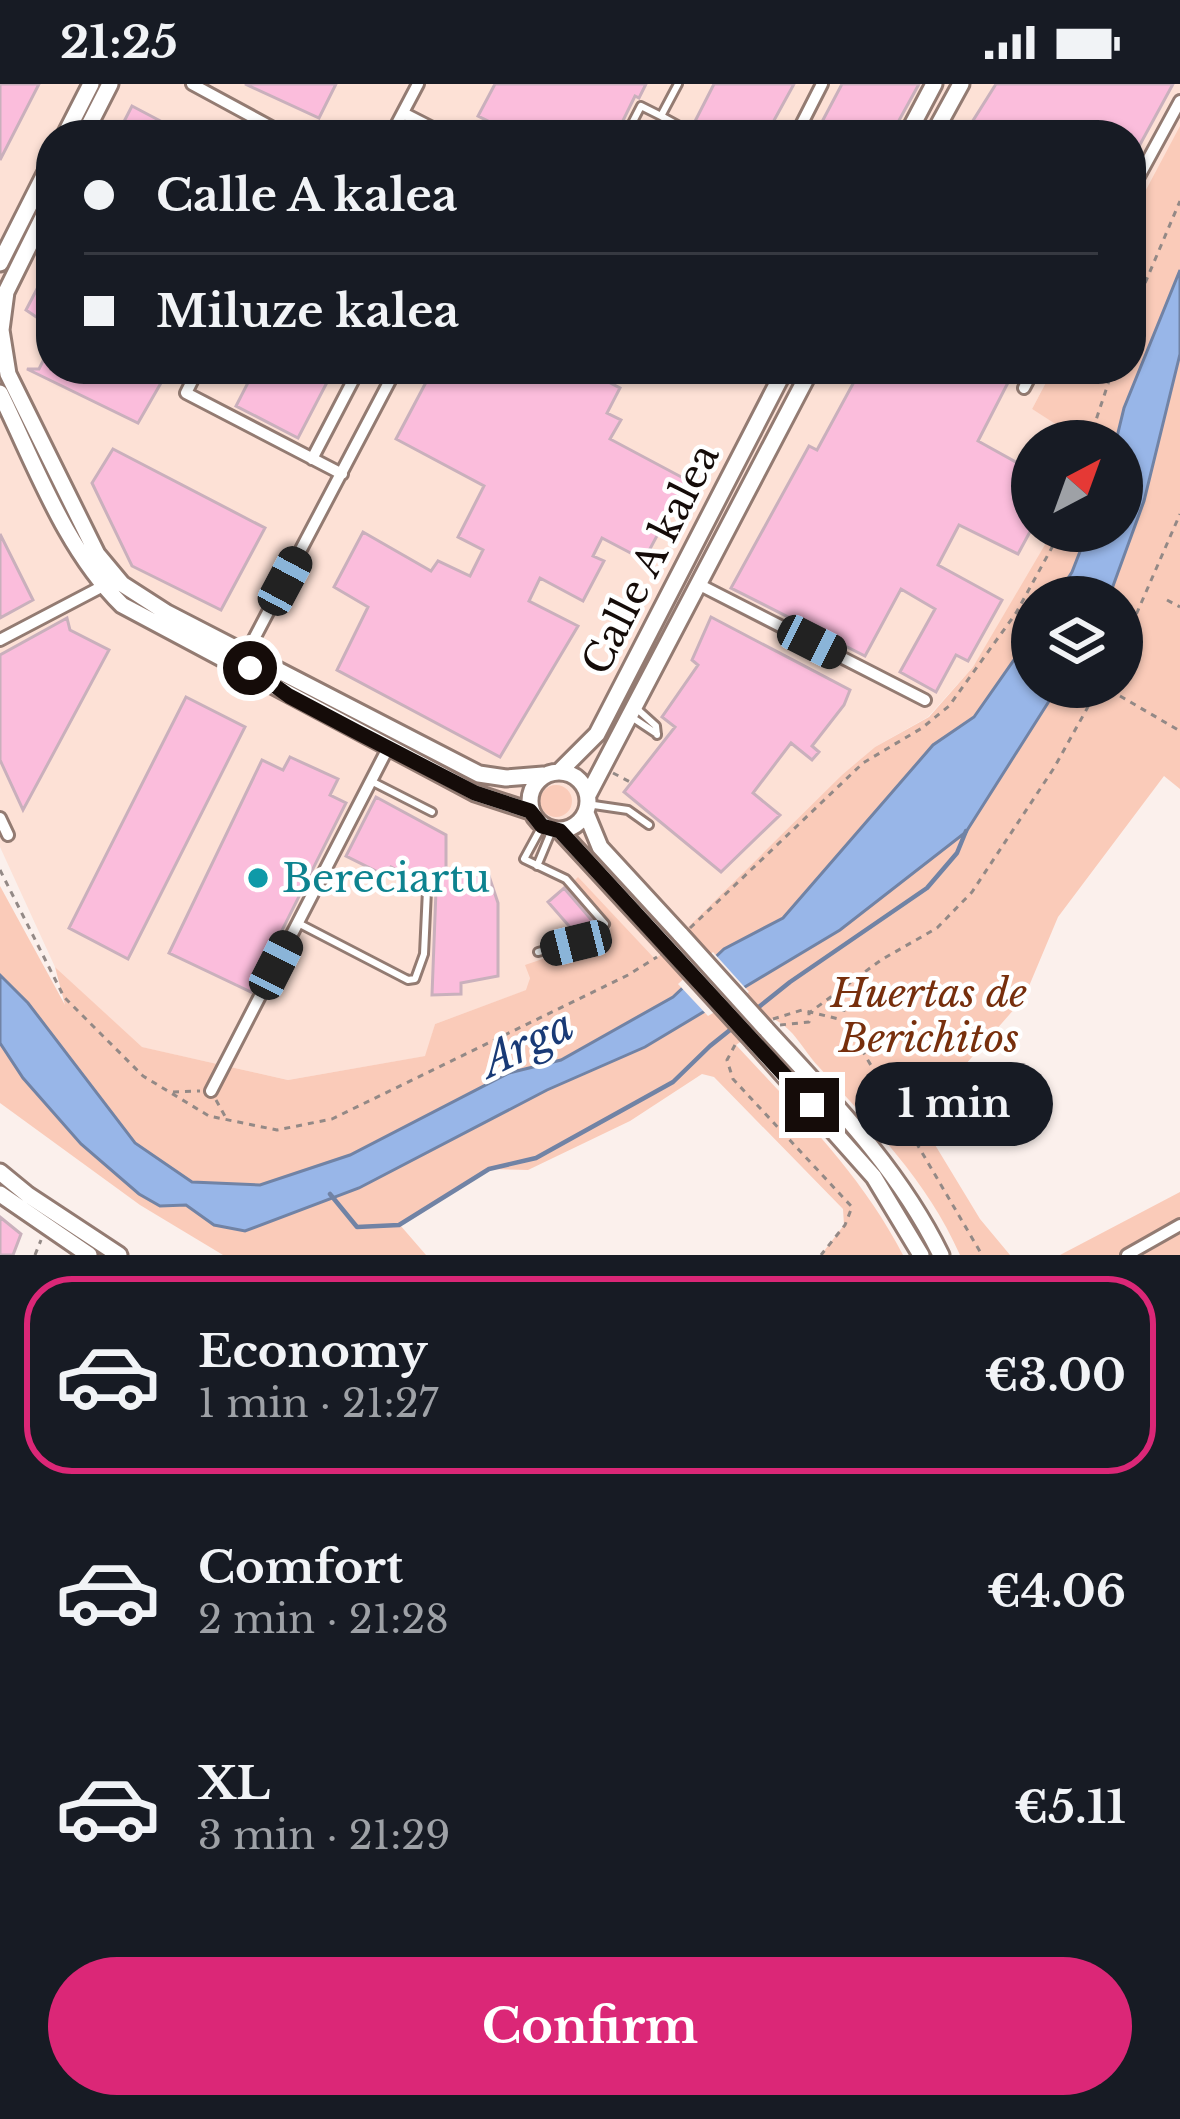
<!DOCTYPE html>
<meta charset="utf-8">
<style>
body{margin:0;font-family:"Libre Baskerville",serif;background:#242831;color:#f1f3f6;height:100vh;display:flex;flex-direction:column;font-size:45px;white-space:nowrap}
*{box-sizing:border-box;margin:0}
p{font-size:39px;color:#9ea1a6}
.icon{flex:none;width:66px;height:66px;fill:none;stroke:currentColor;stroke-width:2;stroke-linecap:round;stroke-linejoin:round}
.map{position:relative;height:1171px;overflow:hidden}
.drawer{display:flex;flex-direction:column;background:#171b24;flex:1}
.drawer>*{flex:none}
.guide{position:absolute;left:36px;top:36px;width:1110px;height:264px;border-radius:48px;box-shadow:0 3px 9px #0004;display:grid;align-content:center;height:264px;padding:0 48px;background:#171b24}
.needle{width:78px;rotate:41deg}
.fabs{position:absolute;left:1011px;top:336px;display:grid;gap:24px}
.fabs a{display:grid;place-items:center;width:132px;height:132px;border-radius:50%;background:#171b24;box-shadow:0 3px 9px #0004;font-size:60px}
.end{position:absolute;width:54px;height:54px;margin:-27px;border:15px solid #150c09;background:#fff;box-shadow:0 0 0 6px #fff}
.from{border-radius:50%}
.bubble{position:absolute;height:84px;border-radius:42px;background:#171b24;box-shadow:0 3px 9px #0004;font-size:39px;font-weight:800;line-height:84px;text-align:center}
.car{position:absolute;width:36px;height:72px;margin:-36px -18px;border-radius:15px;box-shadow:0 0 9px 3px #0007;background:linear-gradient(#222 24%,#8ab4d8 0 40%,#222 0 76%,#8ab4d8 0 86%,#222 0)}
.guide b{display:flex;align-items:center;gap:42px;height:114px;font-size:45px}
.guide b+b{border-top:3px solid #363941}
.guide i{width:30px;height:30px;background:#f1f3f6}
ul{padding:21px 0 0;list-style:none}
li{display:flex;align-items:center;gap:36px;height:198px;margin:0 24px 18px;padding:0 24px;border:6px solid transparent;border-radius:48px}
li div{flex:1}
li b{display:block;font-size:45px}
li em{font-style:normal;font-weight:800}
li.active{border-color:#db2777}
li>.icon{width:108px;height:108px;stroke-width:1.5}
.cta{display:flex;gap:24px;margin-top:auto;padding:24px 48px}
.cta a{flex:1;height:138px;border-radius:72px;background:#db2777;color:#fff;font-size:48px;font-weight:800;line-height:138px;text-align:center}
.status{display:flex;justify-content:space-between;align-items:center;height:84px;padding:0 60px;background:#171b24;direction:ltr}
.status svg{height:33px;fill:currentColor}
.map>svg:first-child{display:block}
</style>
<div class="status"><b>21:25</b><svg viewBox="0 0 49 12"><path d="M0 12V9h3v3zM5 12V6h3v6zM10 12V3h3v9zM15 12V0h3v12zM26 1h20v11H26zM47 4h2v5h-2z"/></svg></div>
<div class="map">
<svg width="1180" height="1171" viewBox="0 0 1180 1171">
<rect width="100%" height="100%" fill="#fbf0ec"/>
<path fill="#fde1d6" d="M0 0H1180V47L1131 139V51H51V285H1053L1032 325 1082 356 1032 357V447H1057L973 583 928 633 875 663 843 690 783 757 659 872 530 894 527 906 435 940 426 972 288 996 141 963 55 883 0 763Z"/>
<path fill="#facbb9" d="M1180 42V186L1124 324 1116 357H1082L1032 325 1053 285H1131V134Z
M1180 270V705L1164 692 1058 833 1024 914 921 1031 889 985 980 1135 1010 1171H960C927 1096 872 1042 818 982 803 966 794 944 773 935L736 961C798 1028 861 1090 903 1171H821L844 1141 843 1125 714 993 702 990 630 1037 528 1086 489 1085 400 1141 426 1171H223L140 1121 0 1019V959C43 1026 98 1073 160 1122L186 1120 214 1141 244 1147 359 1104 547 1006 645 963 840 846 966 748 1058 603H1122V513H1109L1144 417Z
M1053 447H1088L1072 488 1056 513H1032V550L974 633 933 661 783 834 724 865 673 913 561 976 509 989 350 1071 260 1101 192 1098 135 1059 28 919 0 891V802L65 921 55 883 142 963 288 996 425 972 435 940 526 906 530 894 525 881 610 852 611 838 574 797 578 793 654 874 659 872 843 690 875 663 929 633 973 583Z
M540 717a16 16 0 1 1 32 0a16 16 0 1 1-32 0Z
M1180 1108V1171H1060Z"/>
<path fill="#98b6e8" stroke="#7183a5" stroke-width="3" d="M1180 186V270L1144 417 1109 513H1056L1072 488 1088 447H1122V357H1116L1124 324Z
M1032 550V603H1058L966 748 840 846 645 963 547 1006 359 1104 245 1147 214 1141 186 1121 160 1122 139 1110 81 1060 23 994 0 959V891L28 919 135 1059 192 1098 260 1101 350 1071 509 989 561 976 673 913 724 865 783 834 933 661 974 633Z"/>
<path fill="#fbf0ec" d="M713 868 749 908 708 932 678 900Z"/>
<g fill="none" stroke-linecap="round" stroke-linejoin="round">
<path stroke="#7183a5" stroke-width="4.5" d="M330 1110 357 1143 399 1141 489 1085 536 1074 673 998 710 962 790 898 927 804 957 769 966 747"/>
</g>
<path fill="#fbbddc" stroke="#c9b0bc" stroke-width="3" d="M0 0H39L0 76Z
M245 0H336L319 34Z
M495 0H646L639 14 635 12 616 51H516L478 32Z
M714 0H794L766 51H688Z
M842 0H919L891 51H815Z
M996 0H1173L1131 77V51H985L969 43Z
M132 22 187 51H117Z
M51 178V243L26 226Z
M51 261V285H169L138 339 27 285H39Z
M255 285H334L298 354 236 322Z
M433 285H598L595 291 620 304 607 329 621 336 610 355 687 396 644 476 602 454 593 472 604 477 583 517 540 494 529 517 578 542 500 673 337 586 368 523 334 503 363 448 431 487 438 477 470 492 483 466 458 453 484 402 396 355Z
M861 285H1015L978 357 1032 387V444L1018 470 959 441 938 481 1002 516 968 577 956 571 936 608 900 588 935 525 901 505 865 572 731 504 809 362 817 366Z
M113 365 265 444 221 526 132 482 92 399Z
M0 450 33 516 0 534Z
M711 533 850 606 844 621 812 662 819 668 812 676 791 659 753 709 780 731 721 788 624 708 675 643 662 633 698 581 692 576Z
M67 534 70 546 109 566 23 726 0 676V571Z
M186 613 245 643 128 875 69 844Z
M290 673 338 695 330 711 346 719 251 908 169 869 262 676 283 686Z
M376 713 446 751V790L489 792 498 819V892L461 899V910L432 911 436 806 430 799 423 800 391 783 386 792 346 772Z
M564 804 595 840 590 846 576 850 548 818Z
M0 1133 21 1150 13 1171H0Z"/>
<g fill="none" stroke-linecap="round" stroke-linejoin="round">
<g stroke="#937b72" stroke-width="12">
<path id="lane" d="M678 0 661 32 683 44 679 51
M626 51 641 22 661 32
M635 623 656 642 657 651
M633 634 657 650
M371 697 432 728
M587 720 628 726 649 741
M537 782 552 746
M298 839 408 896 415 895 424 870 427 806
M538 868 594 853 605 840 566 795 524 775 542 742"/>
</g>
<g stroke="#937b72" stroke-width="16">
<path id="street" d="M192 0 286 51
M403 29 446 51
M939 40 959 51
M391 51 418 0
M796 51 822 0
M1131 107 1180 17
M198 285 186 309 342 390
M1024 304 1034 285
M312 375 359 285
M700 501 925 616
M0 556 103 502
M247 568 396 285
M0 734 8 751
M211 1007 388 664
M1127 1171 1180 1141"/>
</g>
<g stroke="#937b72" stroke-width="21">
<path id="secondary" d="M65 51 91 0
M84 51 110 0
M907 51 934 0
M933 51 961 0
M51 117 6 208 1 246 8 290 97 470 122 500 167 529 479 690 506 694 543 691
M0 179 51 78
M0 309C35 380 65 465 122 521L475 709 530 727
M560 687 597 650 785 285
M530 717a29 29 0 1 1 58 0a29 29 0 1 1-58 0Z
M588 711 811 285
M586 729 600 763 681 851
M560 747 668 864
M765 944C831 1016 898 1083 941 1171
M754 958 874 1093 921 1171
M0 1088 28 1111 119 1171
M0 1110 89 1171"/>
</g>
<path stroke="#938986" stroke-width="3" stroke-dasharray="6 6" stroke-linecap="butt" d="M1131 232 1180 117
M1089 357 1113 285
M1167 516 1180 523
M1122 563 1180 430
M1120 612 1180 647
M613 689 632 699
M0 786 64 913 143 992 209 1032 277 1046 332 1035 628 891 657 873
M690 844 863 679 922 644 949 622 1016 529 1061 447
M842 910 845 937 982 1171
M773 935 802 926 843 936
M780 941 809 938V929L881 876 937 844 972 808 1054 684 1099 603
M735 961 727 976 733 995 852 1123 845 1141 821 1171
M173 1008 200 1007
M216 1016 226 1034
M35 1171 41 1156"/>
<use href="#lane" stroke="#fff" stroke-width="6"/>
<use href="#street" stroke="#fff" stroke-width="10"/>
<use href="#secondary" stroke="#fff" stroke-width="15"/>
<g stroke="#937b72" stroke-width="21" stroke-linecap="butt">
<path id="secondary-bridge" d="M681 851 765 944
M668 864 754 958"/>
</g>
<use href="#secondary-bridge" stroke="#fff" stroke-width="15"/>
</g>
<g fill="none" stroke-linecap="round" stroke-linejoin="round">
<path stroke="#150c09" stroke-width="15" d="M250 584 289 612 355 647 475 709 530 727 542 742 560 747 812 1021"/>
</g>
<circle fill="#0f9aa8" stroke="#fff" stroke-width="4.5" cx="258" cy="794" r="12"/>
<g text-anchor="middle" stroke-width="9" stroke-linejoin="round" paint-order="stroke">
<g font-size="39" fill="#150c09" stroke="#fff">
<text transform="translate(650 475) rotate(-63)" y="14">Calle A kalea</text>
</g>
<g font-size="39" fill="#0d838f" stroke="#fff" text-anchor="start">
<text x="282" y="808">Bereciartu</text>
</g>
<g font-size="39" font-style="italic" fill="#772f0d" stroke="#fff">
<text x="929" y="923">Huertas de<tspan x="929" dy="45">Berichitos</tspan></text>
</g>
<g font-size="42" font-style="italic" fill="#193a76" stroke="#fff">
<text transform="translate(527 959) rotate(-26)" y="15">Arga</text>
</g>
</g>
</svg>
<div class="fabs">
<a><svg class="needle" viewBox="-14 -14 28 28"><path d="M0-13l5 13h-10z" fill="#e53935"/><path d="M0 13l5-13h-10z" fill="#9ea1a6"/></svg></a>
<a><svg class="icon" aria-label="layers" viewBox="0 0 24 24"><path d="M12 4l9 5-9 5-9-5zM3 14l9 5 9-5"/></svg></a>
</div>
<i class="end from" style="left:250px;top:584px"></i>
<i class="end" style="left:812px;top:1021px"></i>
<div class="bubble" style="left:855px;top:978px;width:198px">1 min</div>
<i class="car" style="left:285px;top:497px;rotate:28deg"></i>
<i class="car" style="left:812px;top:558px;rotate:117deg"></i>
<i class="car" style="left:576px;top:859px;rotate:256deg"></i>
<i class="car" style="left:276px;top:881px;rotate:27deg"></i>
<div class="guide">
<b><i class="from"></i>Calle A kalea</b>
<b><i></i>Miluze kalea</b>
</div>
</div>
<section class="drawer">
<ul>
<li class="active"><svg class="icon" aria-label="car" viewBox="0 0 24 24"><path d="M5 17H2v-5l4-1 3-4h7l3 4 3 1v5h-3M9 17h6M6 11h13"/><circle cx="7" cy="17" r="2"/><circle cx="17" cy="17" r="2"/></svg><div><b>Economy</b><p>1 min · 21:27</p></div><em>€3.00</em></li>
<li><svg class="icon" aria-label="car" viewBox="0 0 24 24"><path d="M5 17H2v-5l4-1 3-4h7l3 4 3 1v5h-3M9 17h6M6 11h13"/><circle cx="7" cy="17" r="2"/><circle cx="17" cy="17" r="2"/></svg><div><b>Comfort</b><p>2 min · 21:28</p></div><em>€4.06</em></li>
<li><svg class="icon" aria-label="car" viewBox="0 0 24 24"><path d="M5 17H2v-5l4-1 3-4h7l3 4 3 1v5h-3M9 17h6M6 11h13"/><circle cx="7" cy="17" r="2"/><circle cx="17" cy="17" r="2"/></svg><div><b>XL</b><p>3 min · 21:29</p></div><em>€5.11</em></li>
</ul>
<div class="cta"><a>Confirm</a></div>
</section>
